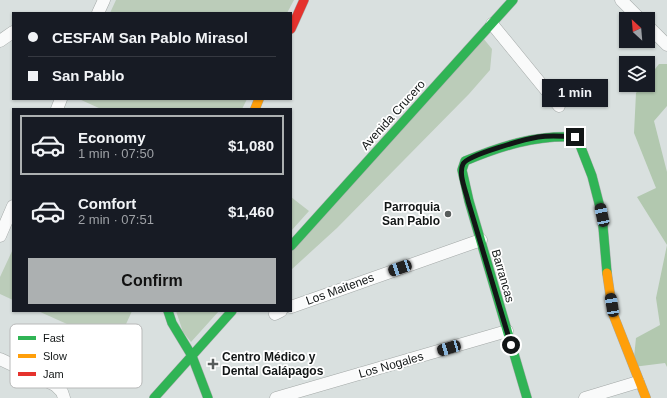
<!DOCTYPE html>
<meta charset="utf-8">
<style>
body{margin:0;font-family:Arial,sans-serif;background:#242831;color:#f1f3f6;height:100vh;display:flex;flex-direction:column;font-size:15px;white-space:nowrap}
*{box-sizing:border-box;margin:0}
p{font-size:13px;color:#9ea1a6}
.icon{flex:none;width:22px;height:22px;fill:none;stroke:currentColor;stroke-width:2;stroke-linecap:round;stroke-linejoin:round}
.map{position:relative;flex:1;overflow:hidden}
.sheet{position:absolute;left:12px;top:108px;width:280px;height:204px;display:flex;flex-direction:column;background:#171b24;border-radius:0px;box-shadow:0 1px 3px #0004}
.sheet>*{flex:none}
.top-card{position:absolute;left:12px;top:12px;width:280px;height:88px;border-radius:0px;box-shadow:0 1px 3px #0004;display:grid;align-content:center;height:88px;padding:0 16px;background:#171b24}
.needle{width:26px;rotate:334deg}
.controls{position:absolute;left:619px;top:12px;display:grid;gap:8px}
.controls a{display:grid;place-items:center;width:36px;height:36px;border-radius:0px;background:#171b24;box-shadow:0 1px 3px #0004;font-size:20px}
.end{position:absolute;width:18px;height:18px;margin:-9px;border:5px solid #121616;background:#fff;box-shadow:0 0 0 2px #fff}
.from{border-radius:50%}
.bubble{position:absolute;height:28px;border-radius:0px;background:#171b24;box-shadow:0 1px 3px #0004;font-size:13px;font-weight:600;line-height:28px;text-align:center}
.car{position:absolute;width:12px;height:24px;margin:-12px -6px;border-radius:5px;box-shadow:0 0 3px 1px #0007;background:linear-gradient(#222 24%,#8ab4d8 0 40%,#222 0 76%,#8ab4d8 0 86%,#222 0)}
.top-card b{display:flex;align-items:center;gap:14px;height:38px;font-size:15px}
.top-card b+b{border-top:1px solid #363941}
.top-card i{width:10px;height:10px;background:#f1f3f6}
ul{padding:7px 0 0;list-style:none}
li{display:flex;align-items:center;gap:12px;height:60px;margin:0 8px 6px;padding:0 8px;border:2px solid transparent;border-radius:0px}
li div{flex:1}
li b{display:block;font-size:15px}
li em{font-style:normal;font-weight:600}
li.selected{border-color:#acb0b1}
li>.icon{width:36px;height:36px;stroke-width:1.5}
.action{display:flex;gap:8px;margin-top:auto;padding:8px 16px}
.action a{flex:1;height:46px;border-radius:0px;background:#acb0b1;color:#111;font-size:16px;font-weight:600;line-height:46px;text-align:center}
.map>svg:first-child{display:block}
</style>
<div class="map">
<svg width="667" height="398" viewBox="0 0 667 398">
<rect width="100%" height="100%" fill="#d9e0df"/>
<path fill="#bbccb9" d="M116 0H294L287 13H110Z
M483 38 492 49 490 70 469 94 337 228 291 270V250Z
M79 99H247L242 109H101Z
M291 197 309 211 291 231Z
M13 249V300L0 294V277Z
M38 311H132L116 346Z
M176 311H219L191 342 183 332Z"/>
<path fill="#b2c8af" d="M659 64H667V106L654 121 667 172V367L665 363 633 367 636 338 660 325 656 298 667 245 637 197 656 188 634 133 636 93 642 85H648V78Z"/>
<g fill="none" stroke-linecap="round" stroke-linejoin="round">
<g stroke="#a3a8a7" stroke-width="13">
<path id="street" d="M621 0 640 19
M98 13 104 0
M492 24 559 106
M648 26 667 45
M0 41 13 32
M57 109 61 99
M0 236 13 206
M291 307 481 240
M275 314 281 311
M0 359 55 385 62 392 64 398
M276 398 507 331
M585 398 638 382"/>
</g>
<g stroke="#a3a8a7" stroke-width="10">
<path id="fast" d="M291 246 513 0
M168 311 172 323 192 356 208 398
M154 398 232 311
M527 398 469 201 462 170 465 161C501 146 535 135 575 137L578 140 592 176 602 215 607 273"/>
</g>
<g stroke="#a3a8a7" stroke-width="10">
<path id="slow" d="M255 109 259 99
M607 273 613 314 646 398"/>
</g>
<g stroke="#a3a8a7" stroke-width="10">
<path id="jam" d="M291 29 304 0"/>
</g>
<use href="#street" stroke="#f9fafa" stroke-width="12"/>
<use href="#fast" stroke="#30b455" stroke-width="9"/>
<use href="#slow" stroke="#ff9f0a" stroke-width="9"/>
<use href="#jam" stroke="#e5322d" stroke-width="9"/>
</g>
<g fill="none" stroke-linecap="round" stroke-linejoin="round">
<path stroke="#121616" stroke-width="5" d="M511 345 468 201C466 191 458 174 463 164 467 155 526 139 538 137 550 135 563 136 575 137"/>
</g>
<g fill="#585d5c" stroke="#fff" stroke-width="1.5">
<circle cx="448" cy="214" r="4"/>
<path d="M211 358h4v4h4v4h-4v4h-4v-4h-4v-4h4z"/>
</g>
<g text-anchor="middle" stroke-width="3.5" stroke-linejoin="round" paint-order="stroke">
<g font-size="12" fill="#121616" stroke="#fff">
<text transform="translate(393 115) rotate(-48)" y="4">Avenida Crucero</text>
<text transform="translate(503 276) rotate(74)" y="4">Barrancas</text>
<text transform="translate(340 289) rotate(-20)" y="4">Los Maitenes</text>
<text transform="translate(391 365) rotate(-16)" y="4">Los Nogales</text>
</g>
<g font-size="12" font-weight="bold" fill="#121616" stroke="#fff" text-anchor="end">
<text x="440" y="211">Parroquia<tspan x="440" dy="14">San Pablo</tspan></text>
<text x="222" y="361" text-anchor="start">Centro Médico y<tspan x="222" dy="14">Dental Galápagos</tspan></text>
</g>
</g>
<rect x="10" y="324" width="132" height="64" rx="6" fill="#fff" stroke="#b8b9b9" stroke-width="1"/>
<rect x="18" y="336" width="18" height="4" fill="#30b455"/>
<rect x="18" y="354" width="18" height="4" fill="#ff9f0a"/>
<rect x="18" y="372" width="18" height="4" fill="#e5322d"/>
<g font-size="11" fill="#121616">
<text x="43" y="342">Fast</text>
<text x="43" y="360">Slow</text>
<text x="43" y="378">Jam</text>
</g>
</svg>
<div class="controls">
<a><svg class="needle" viewBox="-14 -14 28 28"><path d="M0-13l5 13h-10z" fill="#e53935"/><path d="M0 13l5-13h-10z" fill="#9ea1a6"/></svg></a>
<a><svg class="icon" aria-label="layers" viewBox="0 0 24 24"><path d="M12 4l9 5-9 5-9-5zM3 14l9 5 9-5"/></svg></a>
</div>
<i class="end from" style="left:511px;top:345px"></i>
<i class="end" style="left:575px;top:137px"></i>
<div class="bubble" style="left:542px;top:79px;width:66px">1 min</div>
<i class="car" style="left:602px;top:215px;rotate:348deg"></i>
<i class="car" style="left:400px;top:268px;rotate:251deg"></i>
<i class="car" style="left:612px;top:305px;rotate:351deg"></i>
<i class="car" style="left:449px;top:348px;rotate:254deg"></i>
<div class="top-card">
<b><i class="from"></i>CESFAM San Pablo Mirasol</b>
<b><i></i>San Pablo</b>
</div>
<section class="sheet">
<ul>
<li class="selected"><svg class="icon" aria-label="car" viewBox="0 0 24 24"><path d="M5 17H2v-5l4-1 3-4h7l3 4 3 1v5h-3M9 17h6M6 11h13"/><circle cx="7" cy="17" r="2"/><circle cx="17" cy="17" r="2"/></svg><div><b>Economy</b><p>1 min · 07:50</p></div><em>$1,080</em></li>
<li><svg class="icon" aria-label="car" viewBox="0 0 24 24"><path d="M5 17H2v-5l4-1 3-4h7l3 4 3 1v5h-3M9 17h6M6 11h13"/><circle cx="7" cy="17" r="2"/><circle cx="17" cy="17" r="2"/></svg><div><b>Comfort</b><p>2 min · 07:51</p></div><em>$1,460</em></li>
</ul>
<div class="action"><a>Confirm</a></div>
</section>
</div>
